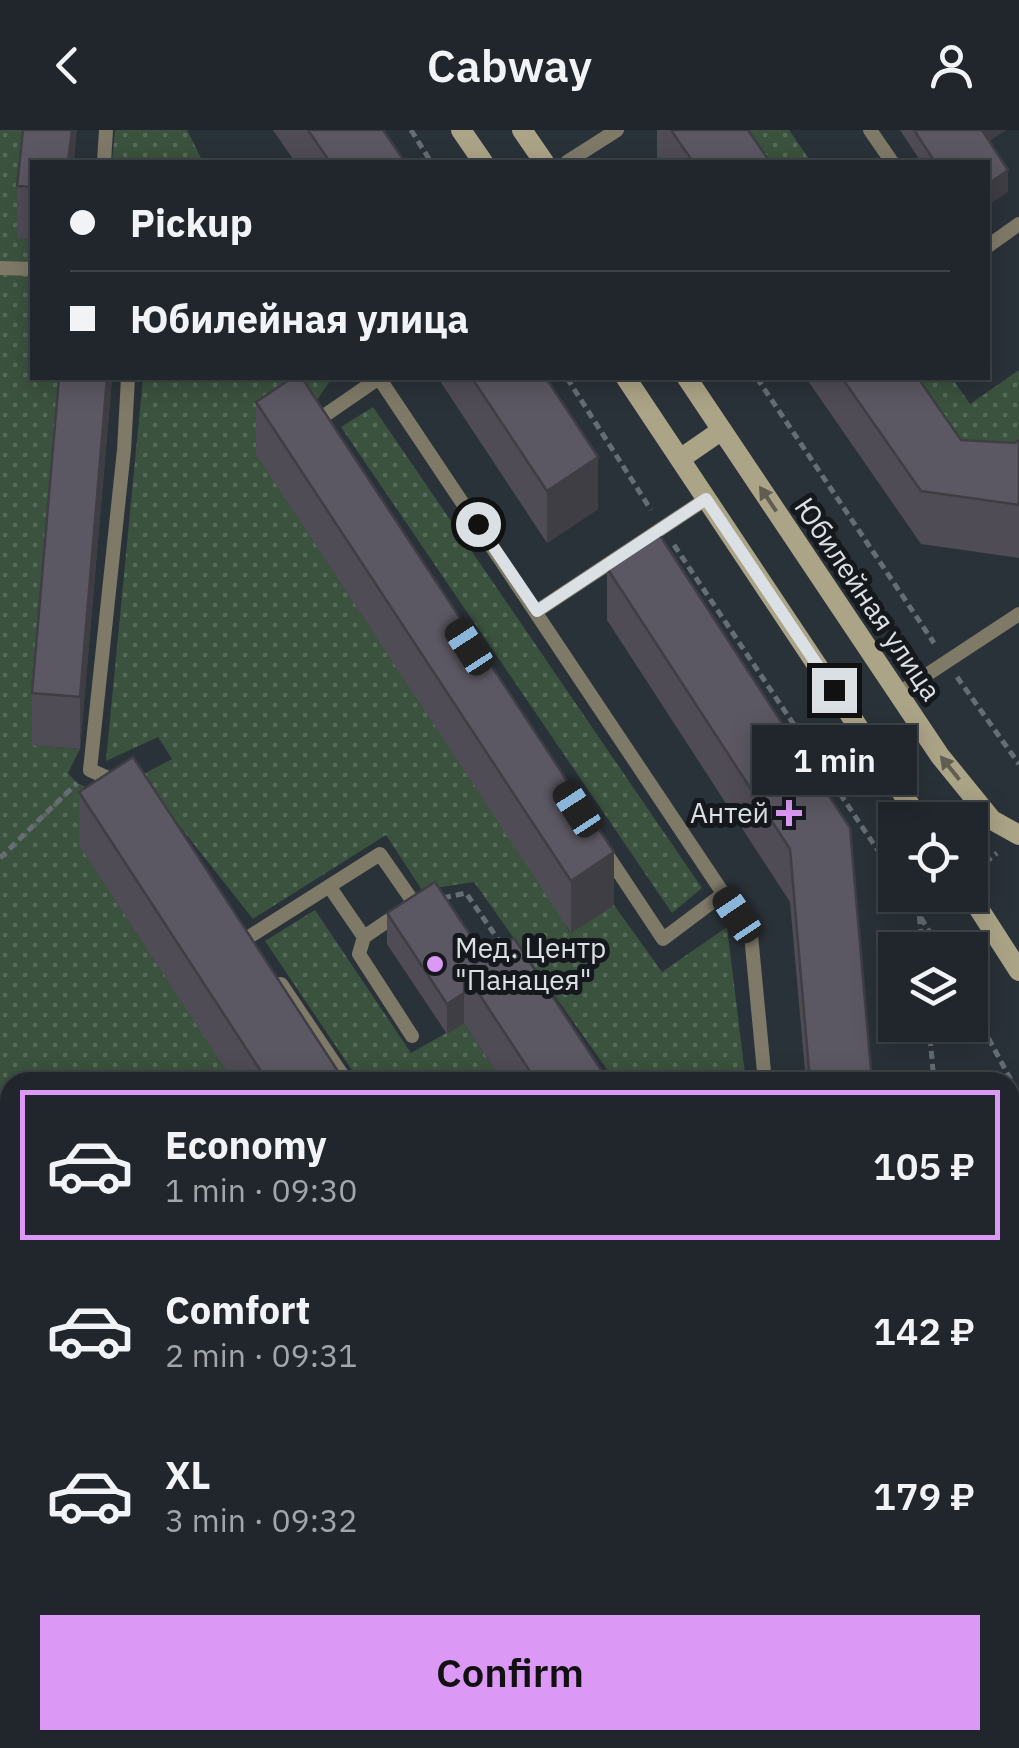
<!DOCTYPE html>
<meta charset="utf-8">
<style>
body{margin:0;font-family:"IBM Plex Sans",sans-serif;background:#2d3237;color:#f1f3f6;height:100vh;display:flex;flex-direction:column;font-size:38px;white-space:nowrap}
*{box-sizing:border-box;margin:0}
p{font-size:32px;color:#a2a5a9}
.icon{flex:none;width:55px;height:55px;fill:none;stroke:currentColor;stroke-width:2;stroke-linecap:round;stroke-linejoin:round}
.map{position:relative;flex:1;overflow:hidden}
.sheet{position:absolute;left:0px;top:942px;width:1020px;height:678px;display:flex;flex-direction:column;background:#20262b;border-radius:30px 30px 0 0;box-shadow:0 5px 25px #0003,0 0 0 2px #3d4347}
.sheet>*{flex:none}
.banner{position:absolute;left:30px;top:30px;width:960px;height:220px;border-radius:0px;box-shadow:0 5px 25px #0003,0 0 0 2px #3d4347;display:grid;align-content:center;height:220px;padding:0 40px;background:#20262b}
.controls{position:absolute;left:878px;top:672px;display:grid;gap:20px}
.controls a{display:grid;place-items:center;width:110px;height:110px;border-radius:0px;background:#20262b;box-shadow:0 5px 25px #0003,0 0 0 2px #3d4347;font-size:50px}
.end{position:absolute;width:45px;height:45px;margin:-22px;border:12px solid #dbe0e5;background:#111;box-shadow:0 0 0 5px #111}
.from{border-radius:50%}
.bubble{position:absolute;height:70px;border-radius:0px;background:#20262b;box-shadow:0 5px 25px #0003,0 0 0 2px #3d4347;font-size:32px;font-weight:600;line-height:70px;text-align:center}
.car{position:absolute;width:30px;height:60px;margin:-30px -15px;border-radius:12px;box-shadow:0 0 8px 2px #0007;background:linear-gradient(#222 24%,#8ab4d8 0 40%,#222 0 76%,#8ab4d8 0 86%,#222 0)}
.banner b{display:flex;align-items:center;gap:35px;height:95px;font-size:38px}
.banner b+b{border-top:2px solid #3d4347}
.banner i{width:25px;height:25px;background:#f1f3f6}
ul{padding:18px 0 0;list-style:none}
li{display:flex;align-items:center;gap:30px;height:150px;margin:0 20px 15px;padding:0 20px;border:5px solid transparent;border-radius:0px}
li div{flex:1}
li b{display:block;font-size:38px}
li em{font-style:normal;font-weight:600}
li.on{border-color:#db99f5}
li>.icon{width:90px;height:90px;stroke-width:1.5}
.primary-button{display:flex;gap:20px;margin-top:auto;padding:20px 40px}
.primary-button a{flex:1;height:115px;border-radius:0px;background:#db99f5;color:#111;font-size:40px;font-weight:600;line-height:115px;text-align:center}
header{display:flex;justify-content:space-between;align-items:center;height:130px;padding:0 40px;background:#20262b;font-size:45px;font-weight:600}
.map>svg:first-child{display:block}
</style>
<header><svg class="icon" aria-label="back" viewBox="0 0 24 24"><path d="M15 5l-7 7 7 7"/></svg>Cabway<svg class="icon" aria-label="person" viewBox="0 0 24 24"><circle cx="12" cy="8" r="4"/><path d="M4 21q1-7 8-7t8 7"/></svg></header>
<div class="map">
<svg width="1019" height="1618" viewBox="0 0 1019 1618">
<defs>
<pattern id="grass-dots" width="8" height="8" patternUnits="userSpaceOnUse" patternTransform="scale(2.5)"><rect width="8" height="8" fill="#3b523e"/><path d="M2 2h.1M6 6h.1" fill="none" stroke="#576b5a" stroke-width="1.8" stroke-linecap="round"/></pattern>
</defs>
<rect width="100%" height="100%" fill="#2a3239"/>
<path fill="#303e49" d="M0 1232 10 1247V1423L0 1430Z"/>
<path fill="url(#grass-dots)" d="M0 0H28L17 108 32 110V248H63L32 615 80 619 68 643 77 653 133 679 234 952H10V1056L0 1043Z
M115 0H187L203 32H112Z
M747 0H789L811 32H769Z
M1019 240V309L974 337 914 248H952L970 274Z
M143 248H332L299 296 570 803 614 775 662 842 727 797 746 952H616L474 752 422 760 386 705 253 789 140 646 172 629 158 607 106 631Z
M373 277 702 758 672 783 341 297Z
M315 780 411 923 464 893 503 952H360L265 811Z"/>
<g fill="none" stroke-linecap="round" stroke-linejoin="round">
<path stroke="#666d74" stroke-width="5" stroke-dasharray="8 5" stroke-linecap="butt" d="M411 0 431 32
M567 248 651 380
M757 248 934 513
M674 415 895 746
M957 547 1019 634
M0 728 77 653
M975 741 997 723
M908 765 940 820
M443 768 466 763 504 818
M922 820 919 781 943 765
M970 874 1019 965
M929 895 934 952
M1010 1384 1019 1369"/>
<path stroke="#7f7a68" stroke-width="14" d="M870 0 892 32
M104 32 106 0
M567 32 617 0
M988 116 1019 94
M0 138 32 139
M379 248 751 805 765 952
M321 294 318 290 379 248
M537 481 706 369
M899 563 1019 484
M117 652 90 640 124 320 128 248
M604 720 663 809 723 764
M329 756 364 807
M249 807 380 724 414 773 364 807 359 824 412 906
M281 854 347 952
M0 1072 10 1086
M1010 1146 1019 1145
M0 1271 10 1263
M1010 1558 1019 1544
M693 1610 708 1618
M855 1610 868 1618
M140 1618 145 1610
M970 1618 975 1610"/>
<path stroke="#aca487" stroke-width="20" d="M461 0 483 32
M522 0 544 32
M626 248 920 690
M687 248 940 626 992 690 1019 705
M680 329 722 300
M970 765 1019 841
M1010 1237 1019 1222
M780 1618 784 1610"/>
</g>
<path fill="#4f4c55" d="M273 0H383L405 32H295Z
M657 0H748L770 32H657Z
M900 0H1006L989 11 1008 62 988 32H921Z
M32 32V110L17 108V56Z
M59 248H112L80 619 32 615V563Z
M438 248H546L598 379 547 413Z
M806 248H918L961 310 1015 313 1019 310V428L921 414Z
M256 272 614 775 571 803 256 324Z
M607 438 850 698 872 952H806L790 772 607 490Z
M79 662 345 952H234L79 715Z
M387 783 485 827 609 952H503L464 893 447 904 387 814Z
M302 1610H557V1618H312L302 1612Z"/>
<path fill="#403e45" d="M72 0H77L74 32H68Z
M980 0H1006L980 17Z
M1008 40V62L988 75V54Z
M107 248H112L80 619V567Z
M598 327V379L547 413V361Z
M614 722V775L571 803V751Z
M464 863V893L447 904V874Z
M79 1610H120L115 1618H74Z
M415 1610H426V1618H414Z
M550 1610H557V1618H545Z"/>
<path fill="#5c5863" stroke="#403e45" stroke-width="2.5" d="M23 0H72L68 32H32V57L17 56Z
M308 0H383L405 32H330Z
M671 0H748L770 32H693Z
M914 0H982L1008 40 988 54V32H935Z
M59 248H107L80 567 32 563Z
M292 248H302L614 722 571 751 256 272Z
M472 248H546L598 327 547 361Z
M842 248H918L961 310 1015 313 1019 310V375L921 361Z
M659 404 850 698 872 952H810L790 719 607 438Z
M133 627 345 952H268L79 662Z
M435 752 485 827 464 841V863L447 874 387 783Z
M514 808 609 952H537L464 841Z
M13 1610H79L74 1618H8Z
M461 1610H550L545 1618H476Z"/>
<defs><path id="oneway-solid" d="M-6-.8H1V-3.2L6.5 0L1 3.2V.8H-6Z" transform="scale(2.5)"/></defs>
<g fill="#605e52">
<use href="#oneway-solid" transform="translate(768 369) rotate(-124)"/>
<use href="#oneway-solid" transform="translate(950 638) rotate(-129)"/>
</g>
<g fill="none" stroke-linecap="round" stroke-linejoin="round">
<path stroke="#dbe0e5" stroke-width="12" d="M478 394 537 481 706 369 834 560"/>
</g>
<g fill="#db99f5" stroke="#15191d" stroke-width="4">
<path d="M784 668h10v10h10v10h-10v10h-10v-10h-10v-10h10z"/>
<circle cx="435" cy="834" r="10"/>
</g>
<g text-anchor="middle" stroke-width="10" stroke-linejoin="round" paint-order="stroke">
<g font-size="28" fill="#dbe0e5" stroke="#15191d">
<text transform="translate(868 469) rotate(56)" y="10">Юбилейная улица</text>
</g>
<g font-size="28" fill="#dbe0e5" stroke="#15191d" text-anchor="end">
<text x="769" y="693">Антей</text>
<text x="455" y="828" text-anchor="start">Мед. Центр<tspan x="455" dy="32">"Панацея"</tspan></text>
</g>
</g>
</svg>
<div class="controls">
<a><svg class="icon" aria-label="locate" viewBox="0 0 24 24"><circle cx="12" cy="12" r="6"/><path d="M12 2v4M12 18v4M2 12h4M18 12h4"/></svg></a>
<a><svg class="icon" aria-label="layers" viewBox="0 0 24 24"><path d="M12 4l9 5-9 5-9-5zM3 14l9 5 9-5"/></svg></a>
</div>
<i class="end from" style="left:478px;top:394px"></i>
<i class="end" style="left:834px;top:560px"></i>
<div class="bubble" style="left:752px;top:595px;width:165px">1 min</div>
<i class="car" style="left:469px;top:517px;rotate:327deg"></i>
<i class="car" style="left:577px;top:679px;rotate:327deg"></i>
<i class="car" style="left:737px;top:785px;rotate:326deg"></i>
<div class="banner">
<b><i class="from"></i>Pickup</b>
<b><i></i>Юбилейная улица</b>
</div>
<section class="sheet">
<ul>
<li class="on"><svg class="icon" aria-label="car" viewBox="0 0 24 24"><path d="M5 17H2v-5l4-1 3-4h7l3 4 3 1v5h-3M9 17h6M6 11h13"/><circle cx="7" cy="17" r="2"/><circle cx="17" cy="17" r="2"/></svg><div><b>Economy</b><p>1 min · 09:30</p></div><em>105 ₽</em></li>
<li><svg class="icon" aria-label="car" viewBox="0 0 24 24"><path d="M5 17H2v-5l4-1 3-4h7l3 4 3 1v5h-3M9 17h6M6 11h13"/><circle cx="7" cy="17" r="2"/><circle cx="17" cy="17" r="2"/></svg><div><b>Comfort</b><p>2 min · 09:31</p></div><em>142 ₽</em></li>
<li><svg class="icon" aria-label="car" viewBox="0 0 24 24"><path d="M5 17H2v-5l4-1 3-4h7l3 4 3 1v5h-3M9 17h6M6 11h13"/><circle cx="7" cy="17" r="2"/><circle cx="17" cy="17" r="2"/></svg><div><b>XL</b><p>3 min · 09:32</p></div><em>179 ₽</em></li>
</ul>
<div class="primary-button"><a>Confirm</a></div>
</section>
</div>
